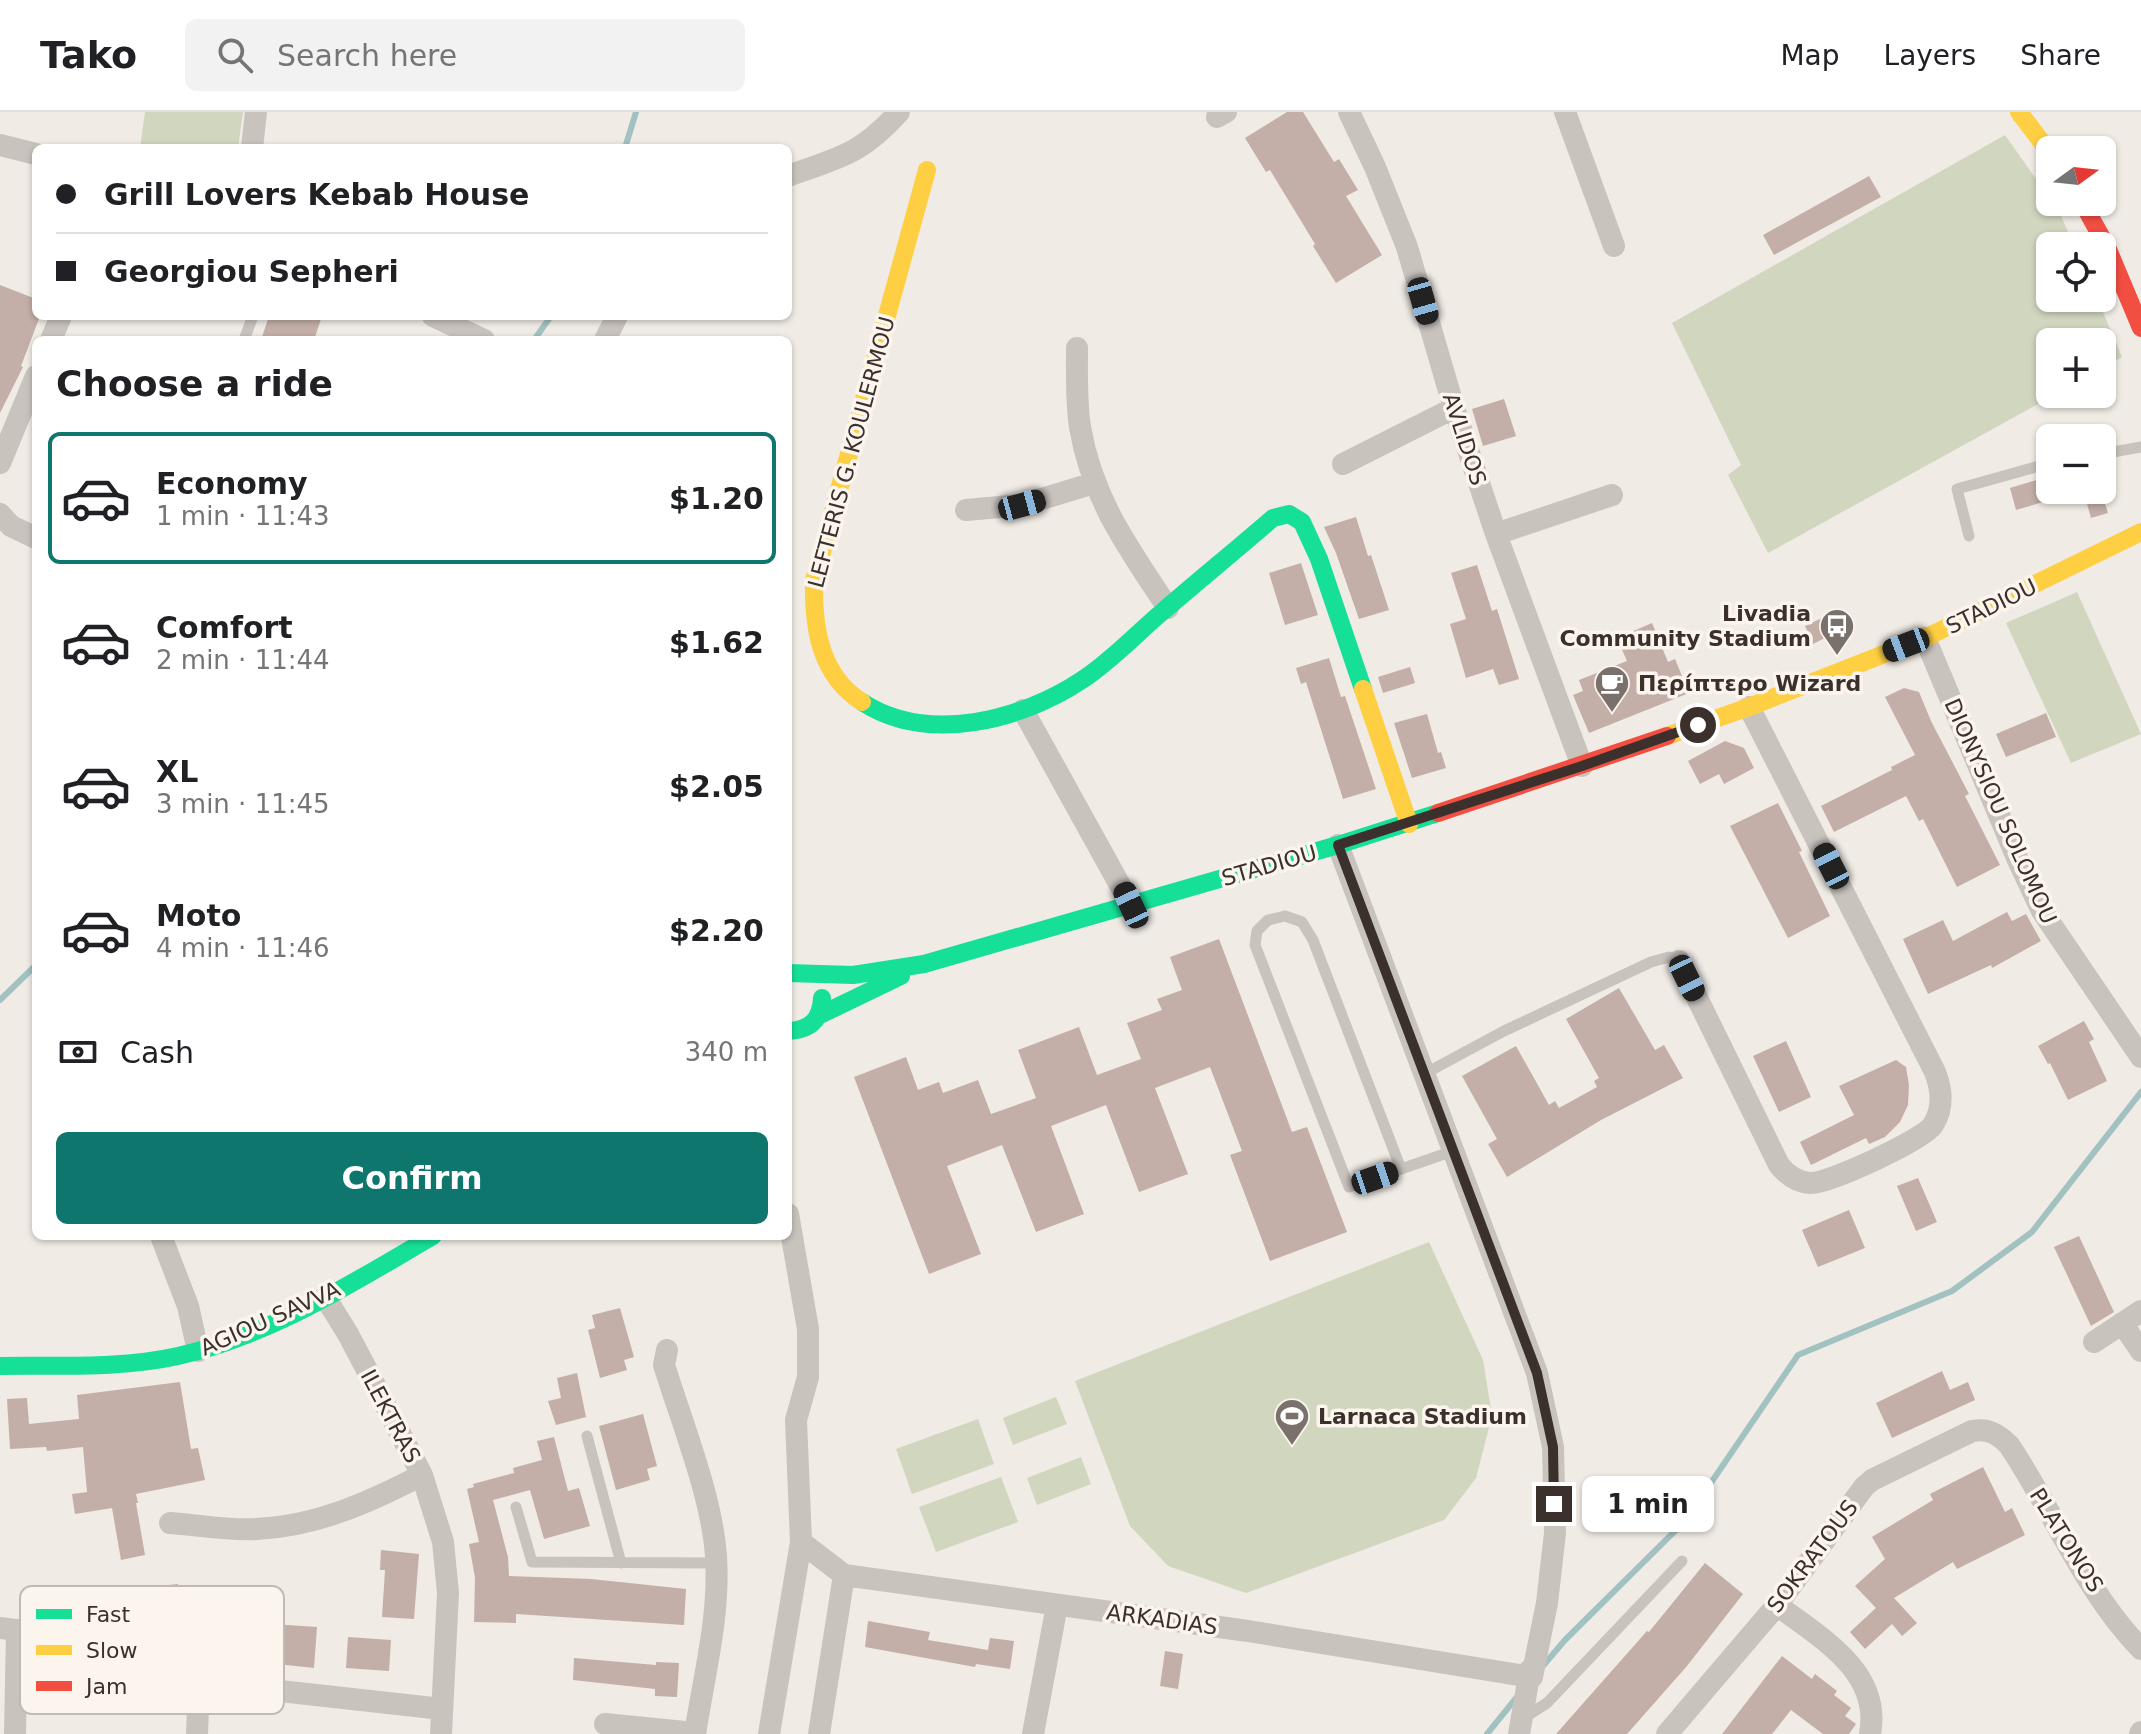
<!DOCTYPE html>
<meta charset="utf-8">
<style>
body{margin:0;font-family:"DejaVu Sans",sans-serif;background:#f2f2f2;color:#202124;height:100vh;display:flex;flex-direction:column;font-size:30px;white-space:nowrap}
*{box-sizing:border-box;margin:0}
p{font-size:26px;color:#757577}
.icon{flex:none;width:44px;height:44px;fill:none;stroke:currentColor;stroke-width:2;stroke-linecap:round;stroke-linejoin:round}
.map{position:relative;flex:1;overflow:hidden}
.drawer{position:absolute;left:32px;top:224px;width:760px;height:904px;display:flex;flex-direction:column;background:#fff;border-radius:12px;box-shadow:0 2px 6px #0004}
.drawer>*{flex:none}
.hud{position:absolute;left:32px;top:32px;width:760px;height:176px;border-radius:12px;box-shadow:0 2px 6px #0004;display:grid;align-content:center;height:176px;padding:0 24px;background:#fff}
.needle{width:52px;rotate:75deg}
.tools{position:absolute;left:2036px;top:24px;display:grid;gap:16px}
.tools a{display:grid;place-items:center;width:80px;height:80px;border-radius:12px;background:#fff;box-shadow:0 2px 6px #0004;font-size:40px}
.end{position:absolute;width:36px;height:36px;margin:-18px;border:10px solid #3b302b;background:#fff;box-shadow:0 0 0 4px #fff}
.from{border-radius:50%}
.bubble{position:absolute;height:56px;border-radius:12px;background:#fff;box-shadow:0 2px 6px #0004;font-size:26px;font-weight:700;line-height:56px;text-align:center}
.car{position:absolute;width:24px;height:48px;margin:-24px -12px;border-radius:10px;box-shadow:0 0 6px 2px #0007;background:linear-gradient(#222 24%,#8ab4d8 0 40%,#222 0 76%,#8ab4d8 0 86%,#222 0)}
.hud b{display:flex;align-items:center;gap:28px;height:76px;font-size:30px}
.hud b+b{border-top:2px solid #e0e0e0}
.hud i{width:20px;height:20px;background:#202124}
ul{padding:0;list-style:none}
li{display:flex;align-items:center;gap:24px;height:132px;margin:0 16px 12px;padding:0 8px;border:4px solid transparent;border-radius:12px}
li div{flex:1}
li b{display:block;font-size:30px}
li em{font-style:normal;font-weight:700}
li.active{border-color:#0f766e}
li>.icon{width:72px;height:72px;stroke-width:1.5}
h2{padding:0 24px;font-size:36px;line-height:96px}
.pay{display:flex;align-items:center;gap:20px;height:88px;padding:0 24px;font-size:30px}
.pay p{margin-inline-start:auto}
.cta{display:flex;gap:16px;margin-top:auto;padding:16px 24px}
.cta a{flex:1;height:92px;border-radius:12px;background:#0f766e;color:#fff;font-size:32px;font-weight:700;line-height:92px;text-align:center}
header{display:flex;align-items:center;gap:48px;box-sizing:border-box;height:112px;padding:0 40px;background:#fff;border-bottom:2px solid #e0e0e0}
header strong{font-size:38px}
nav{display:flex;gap:44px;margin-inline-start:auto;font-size:28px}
.search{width:560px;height:72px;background:#f2f2f2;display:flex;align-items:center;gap:20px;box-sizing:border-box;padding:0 28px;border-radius:12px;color:#757577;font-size:30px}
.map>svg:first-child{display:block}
</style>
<header>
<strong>Tako</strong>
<div class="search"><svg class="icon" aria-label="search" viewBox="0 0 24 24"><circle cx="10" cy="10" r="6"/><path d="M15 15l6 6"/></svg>Search here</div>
<nav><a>Map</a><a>Layers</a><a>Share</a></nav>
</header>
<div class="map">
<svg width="2141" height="1622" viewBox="0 0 2141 1622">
<rect width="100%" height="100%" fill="#f0ebe5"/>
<path fill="#d1d6bf" d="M145 0H243L238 36H140Z
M2005 23 2060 101 2074 134H2050V186H2097L2122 245 2102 257V230H2050V282H2056L1768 441 1728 363 1741 353 1672 211Z
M2077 480 2141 622 2071 651 2006 511Z
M1429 1130 1483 1248 1492 1304 1476 1366 1444 1408 1246 1481 1168 1454 1130 1414 1075 1269Z
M1056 1285 1067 1312 1013 1333 1003 1306Z
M978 1307 994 1352 912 1382 896 1337Z
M1081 1345 1091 1372 1037 1393 1027 1366Z
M1001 1365 1018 1410 936 1440 919 1395Z"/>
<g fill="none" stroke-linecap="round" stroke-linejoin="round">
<path stroke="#a1c2c1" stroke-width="6" d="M625 36 636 0
M534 228 551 204
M0 888 36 853
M1542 1555 1565 1528 1685 1409 1798 1243 1952 1179 2032 1120 2141 980
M1487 1622 1517 1585"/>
</g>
<path fill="#c3afa7" d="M1287 0H1303L1334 50 1339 47 1358 78 1346 84 1382 143 1336 171 1313 134 1315 132 1270 58 1266 60 1245 26Z
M1869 64 1881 85 1774 143 1763 123Z
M0 173 36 187V204H40L21 254 23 255 0 301Z
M269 204H322L314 228H261Z
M1504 287 1516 324 1483 334 1472 297Z
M2050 364V388L2016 398 2010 376Z
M2096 378H2101L2108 401 2091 406 2084 381Z
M1356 405 1368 444 1371 443 1389 498 1359 507 1336 441 1324 415Z
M1301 451 1318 503 1285 513 1269 461Z
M1477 453 1492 499 1497 497 1519 567 1499 573 1493 557 1466 566 1450 512 1466 507 1451 461Z
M1837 499 1845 516 1813 532 1805 514Z
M1652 511 1668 550 1675 547 1689 581 1589 621 1573 583 1583 579 1579 568 1627 549 1617 526Z
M1329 546 1341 585 1345 584 1376 677 1343 687 1306 570 1301 572 1296 556Z
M1410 555 1415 571 1383 581 1378 565Z
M1904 576 1919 580 1931 609 1969 682 1965 684 2000 753 1957 775 1923 707 1919 709 1906 684 1834 720 1821 694 1892 658 1891 655 1915 643 1885 585Z
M2046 601 2056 625 2006 645 1996 622Z
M1427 602 1438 641 1441 640 1446 656 1412 666 1394 611Z
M1725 629 1744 636 1754 656 1724 672 1719 662 1700 672 1688 649Z
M1778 691 1802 739 1799 740 1830 804 1788 826 1730 714Z
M2007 800 2012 809 2026 802 2041 829 1992 856 1991 853 1928 882 1903 827 1943 808 1953 829Z
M1219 827 1292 1020 1307 1015 1347 1120 1270 1149 1230 1043 1242 1039 1210 955 1155 976 1188 1062 1139 1080 1106 993 1051 1014 1084 1102 1036 1120 1002 1033 947 1054 981 1142 929 1162 854 965 906 945 918 978 939 970 943 981 978 968 991 1002 1036 986 1018 938 1079 915 1097 963 1141 947 1127 911 1162 898 1157 887 1182 878 1170 845Z
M1619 876 1655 938 1664 933 1683 966 1601 1008 1507 1065 1488 1032 1497 1027 1462 964 1516 934 1549 993 1555 989 1559 996 1597 975 1594 969 1599 966 1566 907Z
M2084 909 2094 927 2089 930 2107 969 2068 988 2050 951 2048 952 2038 934Z
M1786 929 1811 985 1779 1000 1753 944Z
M1896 948 1906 955 1909 973 1908 993 1900 1010 1885 1025 1869 1032 1866 1026 1811 1053 1800 1030 1854 1003 1839 974Z
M1918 1066 1937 1110 1916 1119 1897 1074Z
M1849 1098 1865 1136 1818 1155 1802 1118Z
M2079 1124 2114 1200 2091 1214 2054 1135Z
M620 1196 634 1245 624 1248 627 1258 600 1266 588 1218 595 1216 592 1203Z
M1942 1259 1950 1278 1968 1270 1975 1288 1892 1326 1876 1291Z
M577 1261 586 1305 556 1313 548 1289 561 1286 557 1266Z
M180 1270 191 1337 198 1336 205 1368 136 1382 138 1391H136L145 1443 121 1448 112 1396 75 1402 72 1382 87 1380 83 1335 47 1339 46 1335 10 1337 7 1287 27 1286 29 1312 79 1307 77 1283Z
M643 1302 657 1354 647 1357 650 1368 616 1378 599 1314Z
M554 1325 568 1379 579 1376 590 1414 544 1427 530 1378 493 1388 508 1445 509 1464 591 1467 686 1477 684 1513 516 1502V1511L474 1510 475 1466 469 1432 479 1430 467 1377 474 1375 473 1372 514 1361 513 1356 542 1348 537 1329Z
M1983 1355 2005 1400 2012 1396 2025 1423 1957 1457 1953 1450 1894 1486 1917 1511 1902 1524 1892 1512 1865 1537 1850 1520 1876 1496 1855 1474 1885 1447 1872 1425 1933 1388 1930 1382Z
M381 1438 419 1442 414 1507 382 1505 385 1458H380Z
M1705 1451 1743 1482 1687 1554 1627 1622H1556L1647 1519 1649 1520Z
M178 1472 182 1523 162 1525 158 1474Z
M868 1509 930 1520 928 1528 988 1538 990 1526 1014 1529 1010 1557 976 1552 975 1555 865 1535Z
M257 1511 317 1515 314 1556 241 1548 242 1538 199 1536 200 1512 256 1515Z
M348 1525 391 1528 389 1559 346 1556Z
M1165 1539 1183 1542 1178 1577 1160 1574Z
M1782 1544 1812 1567 1815 1562 1837 1579 1834 1583 1851 1596 1845 1604 1856 1612 1849 1622H1823L1791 1598 1772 1622H1722Z
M574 1546 656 1553V1550L679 1551 677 1585 655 1584V1577L573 1568Z"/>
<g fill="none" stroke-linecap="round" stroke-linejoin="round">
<path stroke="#c9c3be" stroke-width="11" d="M244 228 253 204
M2102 342 2141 335
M1969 424 1957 377 2050 351
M1424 962 1504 919 1651 850 1669 845 1679 849
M1401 1057 1313 828 1302 810 1285 804 1268 808 1257 819 1255 833 1349 1075 1453 1039
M587 1324 621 1451
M516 1395 532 1450 716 1451
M1522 1607 1547 1591 1682 1449"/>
<path stroke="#c9c3be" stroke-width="22" d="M1349 0 1375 55 1407 135 1454 296 1496 422 1582 654
M1565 0 1614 134
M1217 5 1226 0
M0 33 36 42
M252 36 256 0
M788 64C840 45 860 43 899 0
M433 204 484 228
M51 228 61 204
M605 228 617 204
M1077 236C1077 262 1076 289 1080 315 1092 387 1129 437 1168 496
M0 351 36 264
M1343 352 1454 296
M966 398 1022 393 1094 371
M0 402 11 414 36 426
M1496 422 1612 383
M1925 526 2017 746 2042 799 2141 945
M1023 598 1131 793
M1338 733 1537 1261 1553 1335 1555 1421 1547 1491 1532 1565 1530 1558
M1679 849 1779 1053C1787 1063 1797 1070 1810 1071 1828 1072 1923 1028 1933 1013 1944 996 1942 978 1935 960L1749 595
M161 1124 188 1194 198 1239
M325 1185 348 1222 422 1363 443 1430 448 1481 441 1622
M2122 1211 2141 1239
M2094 1230 2141 1199
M667 1238 664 1253C682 1311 712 1385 716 1444 720 1504 704 1563 695 1622
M170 1411C199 1413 229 1419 257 1417 317 1414 370 1390 422 1363
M801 1430 844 1463 1248 1519 1532 1565
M1777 1493C1819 1525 1882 1559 1870 1622
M0 1516 86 1527 199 1570 442 1597
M605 1612 695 1621
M15 1622 17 1518
M197 1622 199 1570
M769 1622 801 1430 796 1308 808 1265V1217L788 1102
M819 1622 844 1463
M1033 1622 1057 1493
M1519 1622 1525 1587
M1667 1622 1777 1493 1864 1375 1872 1368 1972 1319C1988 1316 1998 1322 2009 1333 2054 1400 2084 1478 2141 1537
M2140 1622 2141 1620"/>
<path stroke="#16e098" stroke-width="18" d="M862 590C928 633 1022 608 1082 568 1111 549 1135 523 1161 501 1198 469 1236 438 1273 406L1289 402 1302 410 1319 447 1363 577
M788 861 853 863 924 852 1338 733 1438 701
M820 903 901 864
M788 919C810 918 821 908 822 886
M0 1254C59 1253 120 1257 178 1244 270 1224 352 1171 433 1124"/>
<path stroke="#ffcf43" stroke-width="18" d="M2019 0 2050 41
M1363 577 1409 712
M862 590C820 563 813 516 814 469L927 58
M1667 624 1749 595 1925 526 2141 420"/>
<path stroke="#f24e42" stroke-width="18" d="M2082 90 2107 135 2141 216
M1438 701 1667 624"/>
<path stroke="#c9c3be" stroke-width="22" d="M1525 1587 1530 1558"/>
</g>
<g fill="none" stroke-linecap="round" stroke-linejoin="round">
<path stroke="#3b302b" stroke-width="10" d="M1554 1392 1553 1335 1537 1261 1338 733 1582 654 1698 613"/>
</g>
<defs>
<g id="bus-pin" transform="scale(1.8)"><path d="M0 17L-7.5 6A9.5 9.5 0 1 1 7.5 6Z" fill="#7a716c" stroke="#fbf5ee"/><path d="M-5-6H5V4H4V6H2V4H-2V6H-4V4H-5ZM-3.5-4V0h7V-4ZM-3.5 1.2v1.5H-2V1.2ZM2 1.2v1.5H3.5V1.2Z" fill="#fff"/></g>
<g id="cafe-pin" transform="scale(1.8)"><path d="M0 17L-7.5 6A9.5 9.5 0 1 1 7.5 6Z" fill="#7a716c" stroke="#fbf5ee"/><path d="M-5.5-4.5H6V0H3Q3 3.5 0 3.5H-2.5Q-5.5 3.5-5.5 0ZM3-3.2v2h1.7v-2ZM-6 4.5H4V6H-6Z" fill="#fff"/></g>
<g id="stadium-pin" transform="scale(1.8)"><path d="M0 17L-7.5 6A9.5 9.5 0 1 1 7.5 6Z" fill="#7a716c" stroke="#fbf5ee"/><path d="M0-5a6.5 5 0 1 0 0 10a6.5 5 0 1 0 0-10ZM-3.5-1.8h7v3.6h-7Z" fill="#fff"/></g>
</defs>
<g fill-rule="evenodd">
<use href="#bus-pin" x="1837" y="514"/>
<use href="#cafe-pin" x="1612" y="571"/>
<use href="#stadium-pin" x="1292" y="1304"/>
</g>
<g text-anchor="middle" stroke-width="7" stroke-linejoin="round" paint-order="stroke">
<g font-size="22" fill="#3b302b" stroke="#fbf5ee">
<text transform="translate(1465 327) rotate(72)" y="8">AVLIDOS</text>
<text transform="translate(851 340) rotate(-75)" y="8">LEFTERIS G. KOULERMOU</text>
<text transform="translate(1991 494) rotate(-26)" y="8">STADIOU</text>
<text transform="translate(2001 699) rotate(66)" y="8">DIONYSIOU SOLOMOU</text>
<text transform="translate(1269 753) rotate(-16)" y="8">STADIOU</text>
<text transform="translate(270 1206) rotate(-24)" y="8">AGIOU SAVVA</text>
<text transform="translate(391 1304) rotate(62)" y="8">ILEKTRAS</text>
<text transform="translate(2067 1428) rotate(58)" y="8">PLATONOS</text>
<text transform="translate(1812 1444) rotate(-53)" y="8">SOKRATOUS</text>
<text transform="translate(1162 1507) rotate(8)" y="8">ARKADIAS</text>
</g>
<g font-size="22" font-weight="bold" fill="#3b302b" stroke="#fbf5ee" text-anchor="start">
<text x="1811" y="509" text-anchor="end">Livadia<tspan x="1811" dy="25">Community Stadium</tspan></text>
<text x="1638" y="579">Περίπτερο Wizard</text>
<text x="1318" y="1312">Larnaca Stadium</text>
</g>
</g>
<rect x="20" y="1474" width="264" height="128" rx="12" fill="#fbf5ee" stroke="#c1bab4" stroke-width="2"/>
<rect x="36" y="1497" width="36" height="10" fill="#16e098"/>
<rect x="36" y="1533" width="36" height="10" fill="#ffcf43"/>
<rect x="36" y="1569" width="36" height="10" fill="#f24e42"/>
<g font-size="22" fill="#3b302b">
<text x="86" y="1510">Fast</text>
<text x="86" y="1546">Slow</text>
<text x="86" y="1582">Jam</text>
</g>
</svg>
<div class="tools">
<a><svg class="needle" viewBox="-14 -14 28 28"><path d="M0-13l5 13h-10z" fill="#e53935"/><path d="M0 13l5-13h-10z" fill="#757577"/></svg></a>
<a><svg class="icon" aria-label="locate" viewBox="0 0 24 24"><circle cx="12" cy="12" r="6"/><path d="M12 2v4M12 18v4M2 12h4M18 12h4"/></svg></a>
<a>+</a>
<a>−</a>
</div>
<i class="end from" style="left:1698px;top:613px"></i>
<i class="end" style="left:1554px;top:1392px"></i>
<div class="bubble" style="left:1582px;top:1364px;width:132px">1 min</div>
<i class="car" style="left:1423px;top:189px;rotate:164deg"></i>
<i class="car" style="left:1022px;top:393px;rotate:75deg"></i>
<i class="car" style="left:1906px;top:533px;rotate:249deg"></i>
<i class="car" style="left:1831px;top:754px;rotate:333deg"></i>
<i class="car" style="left:1131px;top:793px;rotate:335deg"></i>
<i class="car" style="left:1687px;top:866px;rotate:154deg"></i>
<i class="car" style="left:1375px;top:1066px;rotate:71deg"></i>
<div class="hud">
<b><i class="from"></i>Grill Lovers Kebab House</b>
<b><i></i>Georgiou Sepheri</b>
</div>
<section class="drawer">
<h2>Choose a ride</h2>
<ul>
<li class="active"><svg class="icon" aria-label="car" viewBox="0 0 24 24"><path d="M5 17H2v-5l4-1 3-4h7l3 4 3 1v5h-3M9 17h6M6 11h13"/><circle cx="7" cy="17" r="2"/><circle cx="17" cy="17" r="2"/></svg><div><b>Economy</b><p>1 min · 11:43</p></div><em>$1.20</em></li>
<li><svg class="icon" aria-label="car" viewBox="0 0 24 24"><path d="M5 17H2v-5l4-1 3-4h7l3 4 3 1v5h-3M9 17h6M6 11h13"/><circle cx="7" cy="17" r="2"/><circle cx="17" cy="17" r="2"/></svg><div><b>Comfort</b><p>2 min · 11:44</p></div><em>$1.62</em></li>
<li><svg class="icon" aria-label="car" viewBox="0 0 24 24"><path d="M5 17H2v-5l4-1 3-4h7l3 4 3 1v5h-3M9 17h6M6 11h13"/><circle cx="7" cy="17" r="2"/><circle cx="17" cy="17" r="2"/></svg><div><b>XL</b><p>3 min · 11:45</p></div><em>$2.05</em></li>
<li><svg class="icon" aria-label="car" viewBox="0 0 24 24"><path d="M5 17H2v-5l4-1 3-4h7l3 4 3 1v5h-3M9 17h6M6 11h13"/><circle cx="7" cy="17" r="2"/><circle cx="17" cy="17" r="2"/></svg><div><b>Moto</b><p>4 min · 11:46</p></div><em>$2.20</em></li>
</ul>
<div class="pay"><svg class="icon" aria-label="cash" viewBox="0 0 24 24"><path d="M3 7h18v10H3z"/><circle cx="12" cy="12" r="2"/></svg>Cash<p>340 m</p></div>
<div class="cta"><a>Confirm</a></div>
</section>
</div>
